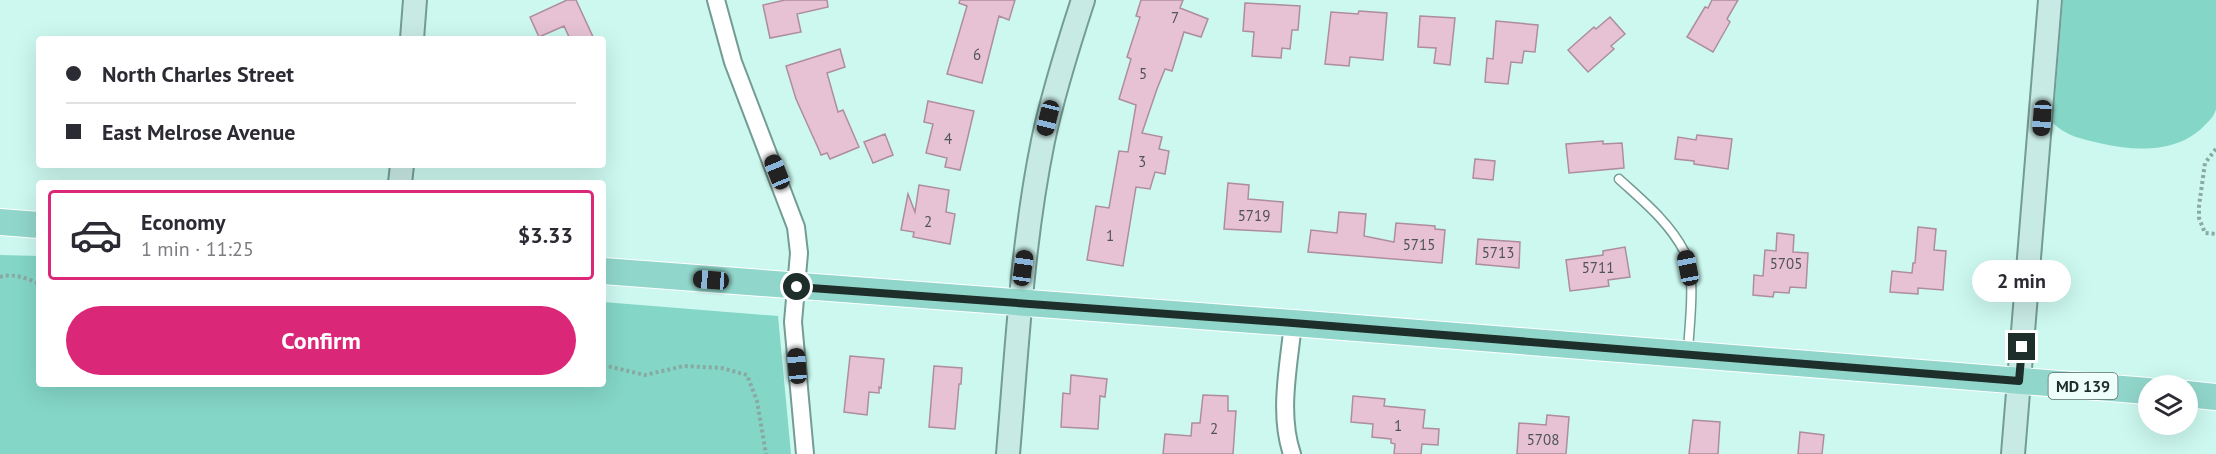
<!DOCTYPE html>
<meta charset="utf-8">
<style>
body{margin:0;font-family:"PT Sans",sans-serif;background:#f7f7f7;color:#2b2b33;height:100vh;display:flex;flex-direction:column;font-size:22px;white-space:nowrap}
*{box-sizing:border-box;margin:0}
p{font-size:20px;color:#7c7c81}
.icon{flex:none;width:33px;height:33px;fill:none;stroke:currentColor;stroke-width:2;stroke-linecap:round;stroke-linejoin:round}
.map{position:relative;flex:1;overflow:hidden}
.drawer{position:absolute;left:36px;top:180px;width:570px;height:207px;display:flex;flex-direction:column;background:#fff;border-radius:6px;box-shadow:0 6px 24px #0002}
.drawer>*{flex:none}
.hud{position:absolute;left:36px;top:36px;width:570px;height:132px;border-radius:6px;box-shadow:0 6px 24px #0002;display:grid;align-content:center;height:132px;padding:0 30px;background:#fff}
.controls{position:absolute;left:2138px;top:375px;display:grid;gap:12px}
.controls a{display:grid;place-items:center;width:60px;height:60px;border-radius:50%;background:#fff;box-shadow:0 6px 24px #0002;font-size:30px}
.end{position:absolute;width:27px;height:27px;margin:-14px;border:8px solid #1e2f2b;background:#fff;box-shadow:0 0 0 3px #fff}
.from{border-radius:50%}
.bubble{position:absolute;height:42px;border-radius:21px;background:#fff;box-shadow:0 6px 24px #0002;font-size:20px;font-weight:600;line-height:42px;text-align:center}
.car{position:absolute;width:18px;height:36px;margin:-18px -9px;border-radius:8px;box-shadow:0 0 4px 2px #0007;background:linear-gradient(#222 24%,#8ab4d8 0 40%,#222 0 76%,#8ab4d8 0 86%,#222 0)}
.hud b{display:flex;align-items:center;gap:21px;height:57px;font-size:22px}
.hud b+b{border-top:2px solid #e1e1e2}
.hud i{width:15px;height:15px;background:#2b2b33}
ul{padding:10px 0 0;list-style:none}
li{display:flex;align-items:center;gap:18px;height:90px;margin:0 12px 9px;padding:0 18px;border:3px solid transparent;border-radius:6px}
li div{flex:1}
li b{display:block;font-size:22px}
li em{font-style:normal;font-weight:600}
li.on{border-color:#db2777}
li>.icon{width:54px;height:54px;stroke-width:1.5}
.button{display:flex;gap:12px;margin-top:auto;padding:12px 30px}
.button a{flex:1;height:69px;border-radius:36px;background:#db2777;color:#fff;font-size:24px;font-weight:600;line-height:69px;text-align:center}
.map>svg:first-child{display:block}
</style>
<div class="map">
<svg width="2216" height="454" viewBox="0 0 2216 454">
<rect width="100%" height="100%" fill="#ccf8ef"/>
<path fill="#84d6c7" d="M2063 0H2216V109C2214 117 2209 121 2203 127 2175 154 2134 151 2099 143 2082 139 2066 136 2053 123Z
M0 255 39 256V384H603V302L778 316 791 454H0Z"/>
<path fill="#e6c2d4" stroke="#ae8d9e" stroke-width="1.5" d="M567 0H576L594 39H570L564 26 539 37 530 17Z
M785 0H827L828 7 797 14 801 32 770 38 763 5Z
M960 0H1015L1009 20 999 16 982 83 947 74 967 6 959 3Z
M1141 0H1183L1180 8 1208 19 1201 37 1184 32 1172 71 1165 69 1157 89 1142 133 1162 137 1159 149 1169 151 1165 174 1155 172 1150 189 1136 187 1123 266 1087 260 1096 206 1109 208 1119 151 1128 152 1136 105 1119 99 1131 59 1127 57 1140 17 1136 16Z
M1712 0H1738L1727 19 1730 22 1713 52 1687 37 1705 7 1708 8Z
M1245 3 1300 6 1298 30H1292L1290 49 1282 48 1281 58 1252 56 1254 32 1243 31Z
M1359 11 1387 13 1383 60 1350 57 1349 66 1325 64 1331 12 1358 14Z
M1420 16 1455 18 1450 65 1434 63 1436 48 1418 47Z
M1610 17 1625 34 1611 46 1614 49 1588 72 1568 50 1594 27 1596 29Z
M1496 21 1538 25 1535 52 1524 51 1522 63 1511 62 1508 84 1485 82 1487 58 1493 59Z
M840 49 845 67 827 73 838 112 843 110 859 147 830 159 827 153 821 155 819 150 796 99 786 66Z
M928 101 974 111 960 170 945 167 947 158 926 153 933 124 924 122Z
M885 134 893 155 873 163 864 142Z
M1697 135 1732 139 1728 169 1694 164V161L1675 159 1678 137 1696 140Z
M1603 141V144L1622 143 1624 168 1569 173 1566 144Z
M1475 159 1495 161 1493 180 1473 178Z
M1228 183 1249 185 1248 199 1283 202 1281 232 1224 229Z
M919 185 949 190 946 212 955 214 950 244 913 237 914 232 901 230 908 194 915 212Z
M1339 212 1366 214 1364 236 1394 242 1396 223 1435 226V229L1445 230 1442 263 1308 252 1311 230 1337 233Z
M1918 227 1936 229 1934 250 1946 251 1943 290 1918 288V294L1890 292 1892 271 1912 273 1913 263H1915Z
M1777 233 1794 235 1793 252 1808 253 1806 288 1790 287 1789 293 1774 292 1773 297 1753 295 1754 275 1763 276 1765 250 1776 251Z
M1478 239 1520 242 1519 268 1476 264Z
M1625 247 1630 277 1608 280 1609 286 1570 291 1566 260 1603 255V251Z
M850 356 884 359 881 388 879 387V393L869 392 867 415 844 412Z
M934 366 962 368 961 384H959L955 429 929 427Z
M1071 375 1107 379 1105 397 1100 396 1098 429 1061 427 1063 393 1070 394Z
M1203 395 1228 396V411H1236L1233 454H1163L1165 434 1191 436 1192 423H1200Z
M1353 396 1385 399 1384 406 1425 410 1423 428 1439 429 1438 445 1422 444 1421 454H1394L1395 444 1391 443V439L1372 437 1373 424 1351 422Z
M1547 415 1569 417 1566 454H1517L1519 423 1546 425Z
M1693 420 1720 422 1718 454H1689Z
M1800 432 1824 435 1822 454H1798Z"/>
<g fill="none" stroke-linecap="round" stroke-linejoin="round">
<g stroke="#739c94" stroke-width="11">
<path id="lane" d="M1619 179C1643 201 1669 222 1684 251 1697 274 1689 325 1688 352"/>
</g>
<g stroke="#739c94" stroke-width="20">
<path id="street" d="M716 0 733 62 796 227 799 253 793 322 805 454
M1292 454C1278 413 1289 365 1293 323"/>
</g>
<g stroke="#739c94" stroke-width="26">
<path id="secondary" d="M412 39 415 0
M400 183 402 165
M1008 454C1017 349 1022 244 1043 141 1053 93 1068 46 1083 0
M2013 454 2050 0"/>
</g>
<g stroke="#fff" stroke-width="28">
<path id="primary" d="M0 222 39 225
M603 271 1293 323 2148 391
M2187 394 2216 397"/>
</g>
<path stroke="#88aaa3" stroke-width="4" stroke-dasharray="3 3" stroke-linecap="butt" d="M2216 149 2205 163 2199 206V218L2205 233 2216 234
M0 277C12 273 28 278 39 284
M603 365 645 375 684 366 722 368 747 375 757 401 766 454"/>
<use href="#lane" stroke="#fff" stroke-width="8"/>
<use href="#street" stroke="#fff" stroke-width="16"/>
<use href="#secondary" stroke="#c8eae5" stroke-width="22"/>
<use href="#primary" stroke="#91d6cb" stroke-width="26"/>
</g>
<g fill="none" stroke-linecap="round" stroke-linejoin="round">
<path stroke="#1e2f2b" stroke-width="8" d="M797 287 1293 323 2019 381 2022 347"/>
</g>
<g text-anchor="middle" stroke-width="4.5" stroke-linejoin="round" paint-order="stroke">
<g font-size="15" fill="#505455">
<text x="1175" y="23">7</text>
<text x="977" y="60">6</text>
<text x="1143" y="79">5</text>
<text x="948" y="144">4</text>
<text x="1142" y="167">3</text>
<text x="1254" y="221">5719</text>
<text x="928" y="227">2</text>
<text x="1110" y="241">1</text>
<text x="1419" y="250">5715</text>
<text x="1498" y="258">5713</text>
<text x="1786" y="269">5705</text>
<text x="1598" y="273">5711</text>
<text x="1398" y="431">1</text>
<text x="1214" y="434">2</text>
<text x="1543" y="445">5708</text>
</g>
<rect fill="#eefffb" stroke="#5c6d69" stroke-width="1.5" x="2048.5" y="373" width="69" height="26" rx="4.5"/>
<g font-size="16" font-weight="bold" fill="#1e2f2b">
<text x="2083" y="392">MD 139</text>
</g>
</g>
</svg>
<div class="controls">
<a><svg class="icon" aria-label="layers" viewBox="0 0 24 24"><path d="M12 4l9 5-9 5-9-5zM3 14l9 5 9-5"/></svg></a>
</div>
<i class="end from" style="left:797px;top:287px"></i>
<i class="end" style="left:2022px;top:347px"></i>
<div class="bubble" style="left:1972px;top:260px;width:99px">2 min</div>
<i class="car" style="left:1048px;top:118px;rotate:194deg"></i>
<i class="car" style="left:2042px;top:118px;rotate:184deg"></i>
<i class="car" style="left:777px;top:172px;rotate:338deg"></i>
<i class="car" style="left:1023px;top:268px;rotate:8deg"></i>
<i class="car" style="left:1688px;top:268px;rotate:349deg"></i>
<i class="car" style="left:711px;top:280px;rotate:274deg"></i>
<i class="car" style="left:797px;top:366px;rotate:355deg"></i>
<div class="hud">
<b><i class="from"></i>North Charles Street</b>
<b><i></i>East Melrose Avenue</b>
</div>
<section class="drawer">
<ul>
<li class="on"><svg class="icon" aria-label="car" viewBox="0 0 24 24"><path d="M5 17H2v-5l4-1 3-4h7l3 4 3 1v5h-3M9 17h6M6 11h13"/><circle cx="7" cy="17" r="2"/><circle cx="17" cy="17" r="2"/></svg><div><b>Economy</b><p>1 min · 11:25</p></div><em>$3.33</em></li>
</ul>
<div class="button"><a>Confirm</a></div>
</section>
</div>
